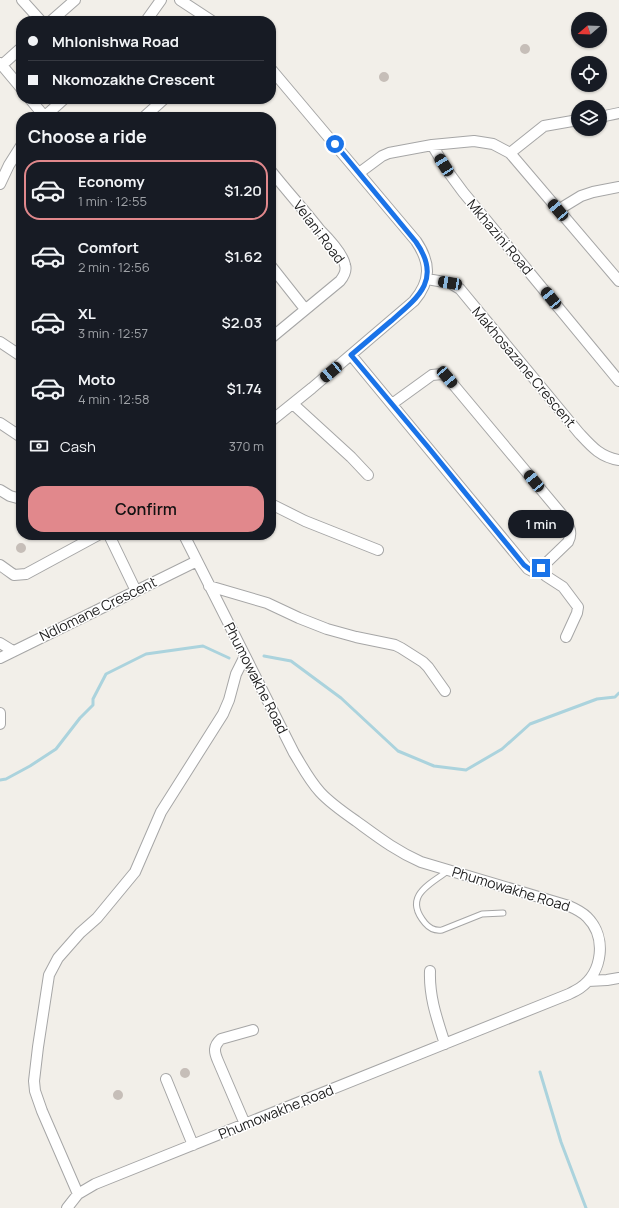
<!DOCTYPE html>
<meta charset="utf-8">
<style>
body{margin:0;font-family:Manrope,sans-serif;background:#20242c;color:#f1f3f6;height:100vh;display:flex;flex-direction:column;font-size:15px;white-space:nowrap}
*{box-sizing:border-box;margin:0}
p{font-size:13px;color:#9ea1a6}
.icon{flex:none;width:22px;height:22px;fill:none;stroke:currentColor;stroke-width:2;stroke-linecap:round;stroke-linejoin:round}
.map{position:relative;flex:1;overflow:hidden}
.panel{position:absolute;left:16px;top:112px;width:260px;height:428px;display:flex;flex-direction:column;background:#171b24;border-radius:16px;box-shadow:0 1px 3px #0004}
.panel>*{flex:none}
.banner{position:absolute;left:16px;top:16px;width:260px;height:88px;border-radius:16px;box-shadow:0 1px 3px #0004;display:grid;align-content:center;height:88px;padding:0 12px;background:#171b24}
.needle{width:26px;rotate:251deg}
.fabs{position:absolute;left:571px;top:12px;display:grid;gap:8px}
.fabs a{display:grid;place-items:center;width:36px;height:36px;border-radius:50%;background:#171b24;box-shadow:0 1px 3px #0004;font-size:20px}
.end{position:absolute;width:18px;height:18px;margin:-9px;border:5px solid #1a73e8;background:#fff;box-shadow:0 0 0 2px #fff}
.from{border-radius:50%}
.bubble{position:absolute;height:28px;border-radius:14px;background:#171b24;box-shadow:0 1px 3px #0004;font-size:13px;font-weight:600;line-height:28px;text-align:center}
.car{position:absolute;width:12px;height:24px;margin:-12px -6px;border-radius:5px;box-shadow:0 0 3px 1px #0007;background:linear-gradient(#222 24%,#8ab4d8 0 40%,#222 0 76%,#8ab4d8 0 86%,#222 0)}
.banner b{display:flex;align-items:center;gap:14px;height:38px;font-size:15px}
.banner b+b{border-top:1px solid #363941}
.banner i{width:10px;height:10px;background:#f1f3f6}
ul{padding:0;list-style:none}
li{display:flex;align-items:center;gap:12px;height:60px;margin:0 8px 6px;padding:0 4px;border:2px solid transparent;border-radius:16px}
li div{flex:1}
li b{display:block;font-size:15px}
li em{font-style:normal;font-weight:600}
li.current{border-color:#e1888c}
li>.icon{width:36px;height:36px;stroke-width:1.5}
h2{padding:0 12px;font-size:18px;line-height:48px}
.pay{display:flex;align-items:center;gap:10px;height:44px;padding:0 12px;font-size:15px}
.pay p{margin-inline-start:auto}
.action{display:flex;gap:8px;margin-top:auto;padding:8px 12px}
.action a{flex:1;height:46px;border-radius:16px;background:#e1888c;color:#111;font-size:16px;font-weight:600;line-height:46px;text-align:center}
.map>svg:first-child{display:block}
</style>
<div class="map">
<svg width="619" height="1208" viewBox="0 0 619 1208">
<rect width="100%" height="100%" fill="#f2efe9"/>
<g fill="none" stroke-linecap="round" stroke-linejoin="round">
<path stroke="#abd3dd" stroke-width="3" d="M264 656 291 661 341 698 398 751 434 766 466 770 502 749 530 724 597 699 615 697 619 693
M0 780 6 779 30 766 56 749 80 718 93 705V699L106 674 146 654 203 646 229 658
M540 1072 561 1142 586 1208"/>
</g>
<path fill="#c6beb8" d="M520 49a5 5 0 1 1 10 0a5 5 0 1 1-10 0Z
M379 77a5 5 0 1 1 10 0a5 5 0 1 1-10 0Z
M16 548a5 5 0 1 1 10 0a5 5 0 1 1-10 0Z
M180 1073a5 5 0 1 1 10 0a5 5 0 1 1-10 0Z
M113 1095a5 5 0 1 1 10 0a5 5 0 1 1-10 0Z"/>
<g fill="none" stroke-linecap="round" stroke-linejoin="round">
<g stroke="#a6a6a6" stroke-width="7">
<path id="lane" d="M448 871C428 885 403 897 425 923 430 929 435 931 442 930L482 914 503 913"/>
</g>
<g stroke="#a6a6a6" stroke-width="12">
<path id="street" d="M22 0 41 21
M180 0 212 21
M51 21 75 0
M146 21 161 0
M0 63 21 88
M2 65 21 48
M271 69 416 241C431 263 431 281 414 301L312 388 271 421
M30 99 45 117
M44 117 64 99
M144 117 164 99
M600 117 619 113
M432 145 449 173 463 192 619 381
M510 153 544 126 578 120
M271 171C287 191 304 210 320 230 328 238 343 254 345 265 347 271 344 276 340 281L271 338
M359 173 382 156 389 153 432 145 474 141 493 144 510 153 619 281
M0 184 9 165 21 146
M558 210 581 196 593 192 619 187
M271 266 305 309
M427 279 450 283 460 289 579 433C591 446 600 457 619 460
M0 342 21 356
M351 355 528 569 532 571 541 568 568 542C573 533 569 526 564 517L447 377 442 374 432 375 392 404
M293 404 351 457 368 475
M0 423 21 437
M0 490 10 496 21 499
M271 504 305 521 378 550
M109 535 136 591
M0 565 14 575 26 574 98 535
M541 568 546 576 563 587 578 607 577 613 566 637
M209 586 267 603 299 618 327 629 356 637 395 645 401 648 423 662 428 667 445 691
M0 643 13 651
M0 658 197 561
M0 713V724
M430 971C429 997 437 1019 445 1044
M588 981 607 980 619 978
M166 1079 193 1145
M245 1124 218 1061C214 1052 213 1046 221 1039L253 1030
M78 1194 42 1111 35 1091 34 1081 38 1047 49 975 58 958 80 933 97 918 135 872 161 812 223 714 229 700 236 674 245 656
M67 1208 78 1194 95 1184 569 994C573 992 577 990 580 988 603 972 607 937 587 917 582 912 576 909 569 906L421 862C396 851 378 837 356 821 343 812 330 803 320 792 309 780 302 766 294 753L184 535"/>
</g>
<use href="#lane" stroke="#fff" stroke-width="5"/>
<use href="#street" stroke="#fff" stroke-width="10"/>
</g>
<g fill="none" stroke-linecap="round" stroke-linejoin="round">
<path stroke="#1a73e8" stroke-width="5" d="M335 144 416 242C442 279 419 297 391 321 378 332 364 344 351 355L428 447 524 565 532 571 541 568"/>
</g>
<g text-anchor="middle" stroke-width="3" stroke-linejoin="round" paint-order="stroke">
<g font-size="14" fill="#222" stroke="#fff">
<text transform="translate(319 232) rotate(53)" y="5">Velani Road</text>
<text transform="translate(500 237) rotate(50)" y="5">Mkhazini Road</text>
<text transform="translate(524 367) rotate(50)" y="5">Makhosazane Crescent</text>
<text transform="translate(98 609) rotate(-26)" y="5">Ndlomane Crescent</text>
<text transform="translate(256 678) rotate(63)" y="5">Phumowakhe Road</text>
<text transform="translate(511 889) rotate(17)" y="5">Phumowakhe Road</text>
<text transform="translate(276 1112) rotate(-22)" y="5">Phumowakhe Road</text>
</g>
</g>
</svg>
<div class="fabs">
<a><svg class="needle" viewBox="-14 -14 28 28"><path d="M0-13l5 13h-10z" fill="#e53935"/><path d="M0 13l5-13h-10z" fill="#9ea1a6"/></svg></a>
<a><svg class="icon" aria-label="locate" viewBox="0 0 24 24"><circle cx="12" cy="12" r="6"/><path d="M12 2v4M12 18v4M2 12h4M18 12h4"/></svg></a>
<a><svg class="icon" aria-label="layers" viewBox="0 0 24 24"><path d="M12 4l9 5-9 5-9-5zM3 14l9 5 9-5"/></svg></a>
</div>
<i class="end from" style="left:335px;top:144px"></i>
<i class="end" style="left:541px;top:568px"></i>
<div class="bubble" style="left:508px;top:510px;width:66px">1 min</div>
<i class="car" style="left:444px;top:165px;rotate:327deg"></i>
<i class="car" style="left:558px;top:210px;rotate:320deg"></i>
<i class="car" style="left:450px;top:283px;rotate:279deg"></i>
<i class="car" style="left:551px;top:298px;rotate:321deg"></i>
<i class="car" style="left:331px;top:372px;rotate:230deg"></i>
<i class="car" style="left:447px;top:377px;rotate:140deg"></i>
<i class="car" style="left:534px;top:481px;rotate:321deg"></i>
<div class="banner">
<b><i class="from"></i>Mhlonishwa Road</b>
<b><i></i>Nkomozakhe Crescent</b>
</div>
<section class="panel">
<h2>Choose a ride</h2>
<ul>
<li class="current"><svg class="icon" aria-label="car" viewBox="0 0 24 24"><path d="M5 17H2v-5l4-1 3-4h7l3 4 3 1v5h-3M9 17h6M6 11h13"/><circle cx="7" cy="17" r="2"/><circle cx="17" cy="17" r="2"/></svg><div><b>Economy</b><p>1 min · 12:55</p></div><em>$1.20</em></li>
<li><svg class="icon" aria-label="car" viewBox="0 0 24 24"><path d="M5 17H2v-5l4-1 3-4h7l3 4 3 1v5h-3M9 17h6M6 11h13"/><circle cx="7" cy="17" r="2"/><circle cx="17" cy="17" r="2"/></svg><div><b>Comfort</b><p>2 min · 12:56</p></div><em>$1.62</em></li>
<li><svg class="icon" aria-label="car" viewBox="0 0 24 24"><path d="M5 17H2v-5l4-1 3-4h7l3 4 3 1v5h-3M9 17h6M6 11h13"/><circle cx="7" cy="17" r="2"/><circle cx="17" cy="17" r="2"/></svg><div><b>XL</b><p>3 min · 12:57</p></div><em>$2.03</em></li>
<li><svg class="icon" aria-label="car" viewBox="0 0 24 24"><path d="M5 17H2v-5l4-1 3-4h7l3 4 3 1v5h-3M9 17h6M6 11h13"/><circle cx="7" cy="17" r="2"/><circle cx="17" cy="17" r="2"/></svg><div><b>Moto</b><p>4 min · 12:58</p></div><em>$1.74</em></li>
</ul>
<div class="pay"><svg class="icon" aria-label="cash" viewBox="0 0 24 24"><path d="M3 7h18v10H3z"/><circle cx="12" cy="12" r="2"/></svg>Cash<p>370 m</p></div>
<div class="action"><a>Confirm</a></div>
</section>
</div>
